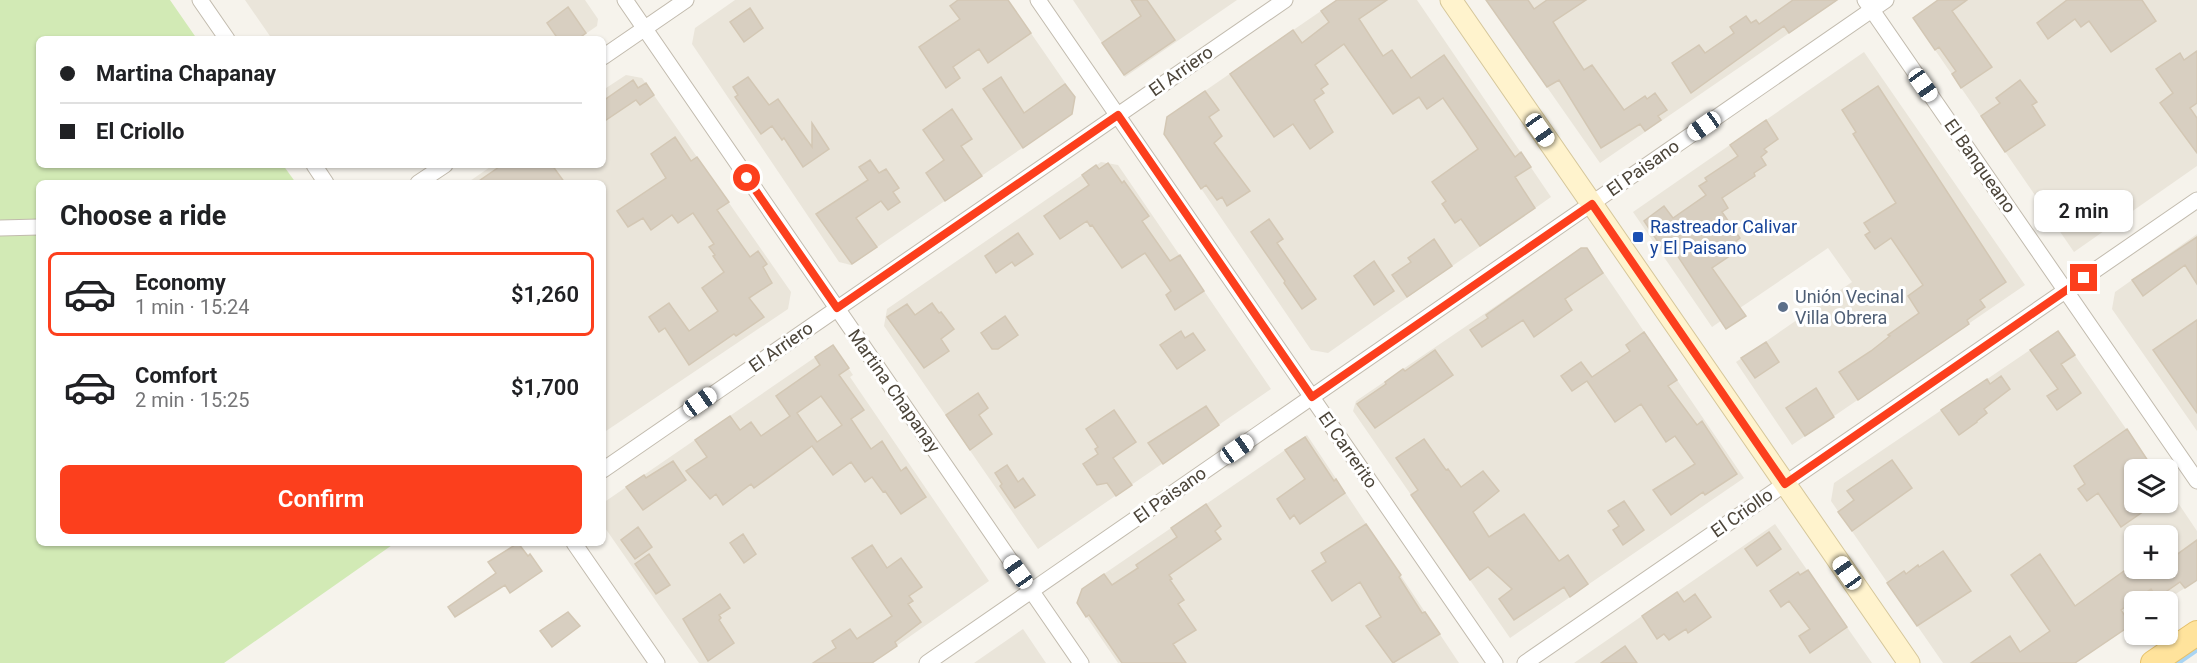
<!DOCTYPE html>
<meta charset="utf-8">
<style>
body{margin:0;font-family:Roboto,sans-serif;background:#f6f6f6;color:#202124;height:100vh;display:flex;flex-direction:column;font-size:22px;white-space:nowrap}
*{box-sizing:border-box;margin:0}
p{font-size:20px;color:#757577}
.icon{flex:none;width:33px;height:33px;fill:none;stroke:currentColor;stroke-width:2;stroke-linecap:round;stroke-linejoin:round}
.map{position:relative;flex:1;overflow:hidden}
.drawer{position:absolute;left:36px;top:180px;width:570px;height:366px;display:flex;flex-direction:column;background:#fff;border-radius:9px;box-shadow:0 2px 4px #0004}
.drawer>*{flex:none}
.guide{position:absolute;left:36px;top:36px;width:570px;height:132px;border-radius:9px;box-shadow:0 2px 4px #0004;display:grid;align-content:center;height:132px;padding:0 24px;background:#fff}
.buttons{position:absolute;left:2124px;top:459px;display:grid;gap:12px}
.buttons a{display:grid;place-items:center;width:54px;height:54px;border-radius:9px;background:#fff;box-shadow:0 2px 4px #0004;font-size:30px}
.end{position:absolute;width:27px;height:27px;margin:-14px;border:8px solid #fc3f1d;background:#fff;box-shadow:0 0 0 3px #fff}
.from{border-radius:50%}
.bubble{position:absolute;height:42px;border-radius:9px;background:#fff;box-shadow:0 2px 4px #0004;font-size:20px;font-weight:600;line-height:42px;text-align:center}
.car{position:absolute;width:18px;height:36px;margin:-18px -9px;border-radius:8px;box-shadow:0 0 4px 2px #0007;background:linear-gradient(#fff 24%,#345 0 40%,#fff 0 76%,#345 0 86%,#fff 0)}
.guide b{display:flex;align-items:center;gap:21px;height:57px;font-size:22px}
.guide b+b{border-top:2px solid #e0e0e0}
.guide i{width:15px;height:15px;background:#202124}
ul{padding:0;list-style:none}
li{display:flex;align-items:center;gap:18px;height:84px;margin:0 12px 9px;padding:0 12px;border:3px solid transparent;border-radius:9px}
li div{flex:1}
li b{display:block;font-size:22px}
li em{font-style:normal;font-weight:600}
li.selected{border-color:#fc3f1d}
li>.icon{width:54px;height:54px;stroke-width:1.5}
h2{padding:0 24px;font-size:27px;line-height:72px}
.cta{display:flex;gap:12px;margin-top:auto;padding:12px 24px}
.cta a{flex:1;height:69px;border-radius:9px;background:#fc3f1d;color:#fff;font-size:24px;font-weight:600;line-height:69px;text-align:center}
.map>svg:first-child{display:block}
</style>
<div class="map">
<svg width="2197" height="663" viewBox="0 0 2197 663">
<rect width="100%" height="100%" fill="#f6f3ec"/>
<path fill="#eae5da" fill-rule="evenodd" d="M245 0H585L598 19 597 26 578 39H272Z
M735 0H1008L1075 97 1072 114 851 265 839 262 692 44 695 28Z
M1073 0H1237L1125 77Z
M1337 0H1417L1551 197 1328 353 1311 350 1164 134 1167 117Z
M1486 0H1831L1833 3 1600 163Z
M1938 0H2197V166L2074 252 1913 18Z
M1864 52 2025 285 1792 445 1736 362 1852 282 1828 248 1712 327 1633 212Z
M626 75 642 78 791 292 788 309 603 433V183H467L493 165H603V90Z
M1101 162 1118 165 1271 389 1038 549 884 326 887 309Z
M2197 234V431L2112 309 2115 292Z
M1581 248H1587L1744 478 1510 638 1353 411 1356 401Z
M2058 331 2154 469 2134 470V502H2168V488L2197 531V580L2165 601 2134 602V622L2075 663H1943L1831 501 1834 483ZM2134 536H2168V568H2134Z
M833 345 853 375 850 377 989 581 872 663H699L603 525V503Z
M1307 435 1459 663H1118L1077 603 1082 589Z
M1775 524 1872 663H1574Z
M1023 629 1046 663H974Z"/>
<path fill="#d2eab5" d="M0 0H170L197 39H39V165H283L296 183H39V543H395L224 663H0Z"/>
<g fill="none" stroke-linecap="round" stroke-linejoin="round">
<path stroke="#a9d4f2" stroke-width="6" d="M2177 663 2197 649"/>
</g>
<path fill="#d8cfc1" stroke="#d3c7b4" stroke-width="1.5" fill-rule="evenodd" d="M958 0H1008L1031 33 988 63 979 49 953 67 960 78 946 88 919 47 960 19 950 6Z
M1131 0H1147L1175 40 1124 75 1102 43 1141 16Z
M1337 0H1387L1359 19 1383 56 1392 50 1411 78 1444 55 1515 157 1521 152 1531 167 1515 177 1535 208 1480 246 1461 219 1455 223 1442 204 1446 201 1432 182 1478 149 1466 131 1443 98 1427 109 1419 97 1393 114 1344 44 1315 65 1328 84 1321 89 1324 93 1314 100 1333 132 1310 149 1293 124 1274 137 1230 74 1293 30 1302 43 1329 22 1321 11Z
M1486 0H1528L1534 9 1547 0H1586L1553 22 1565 41 1584 70 1592 65 1624 110 1645 96 1647 99 1655 93 1667 110 1658 116 1661 120 1645 131 1640 124 1601 148 1559 80 1547 87Z
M1793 0H1837L1789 33 1784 26 1691 93 1672 63 1699 45 1705 53 1734 33 1730 27 1746 16 1751 23 1756 20 1759 24Z
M1938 0H1967L1952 11 1992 67 1961 88 1952 74 1956 71 1939 47 1935 50 1913 18Z
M2067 0H2142L2156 21 2111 52 2089 21 2081 27 2075 19 2048 39 2037 23Z
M568 7 586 33 578 39H558L547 23Z
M750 8 763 28 744 42 730 22Z
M2197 51V103L2190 108 2197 118V153L2160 103 2173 93 2156 69 2180 53 2184 60Z
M748 77 769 105 778 99 812 147V123L829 149 803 167 784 138 782 140 772 126 761 134 735 97 738 95 733 87Z
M1001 77 1024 113 1065 84 1075 97 1072 114 1023 148 983 89Z
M633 80 638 88 646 83 654 95 640 105 636 100 603 122V101Z
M2020 80 2037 102 2032 105 2045 125 2005 152 1981 116 2000 103 1996 98Z
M1878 86 2006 282 1980 300 1985 307 1967 320 1969 324 1858 400 1839 372 1871 351 1890 336 1888 335 1919 313 1908 296 1923 285 1891 238 1875 249 1865 235 1870 232 1864 223 1896 203 1853 134 1856 132 1842 110Z
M1205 91 1219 110 1209 117 1222 136 1214 143 1250 191 1227 206 1222 197 1217 200 1206 185 1201 189 1164 134 1167 117Z
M952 109 972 139 961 146 982 176 945 201 926 173 944 160 923 130Z
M1766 120 1778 139 1764 149 1767 152 1761 157 1766 165 1754 173 1755 176 1722 198 1728 208 1722 212 1740 238 1735 242 1740 249 1712 268 1746 316 1726 329 1669 243 1662 248 1644 221 1664 206 1673 218 1706 195 1699 186 1707 181 1705 178 1738 156 1730 145Z
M675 137 691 161 697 157 729 202 717 210 750 257 758 251 767 264 763 267 772 283 749 298 764 317 736 336 734 334 689 365 665 328 659 332 649 317 669 303 689 331 718 311 702 288 724 272 713 256 715 255 709 247 714 244 693 213 678 223 672 215 651 230 643 218 628 227 617 211 666 178 651 154Z
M870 160 879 173 886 169 899 188 893 192 900 202 888 210 881 201 856 218 877 247 852 264 816 214 868 180 859 167Z
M1108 163 1122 183 1124 181 1149 216 1142 221 1170 261 1180 255 1204 291 1175 310 1166 295 1171 291 1145 253 1122 268 1092 225 1090 226 1087 221 1060 239 1044 216 1089 185 1082 175 1096 165 1099 169Z
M502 165H552L565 183H476Z
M1269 219 1283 239 1277 243 1316 299 1302 309 1284 283 1285 281 1251 232Z
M1018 233 1033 254 1015 266 1012 262 996 273 985 256Z
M2197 237V284L2185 265 2143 296 2132 280Z
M1434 239 1452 266 1407 297 1392 275 1411 262 1408 258Z
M1581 248H1587L1603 273 1565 299 1572 310 1534 337 1523 320 1482 347 1470 330 1488 318 1486 315Z
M1374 261 1394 291 1374 305 1354 276Z
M932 303 939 313 941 312 954 329 941 339 949 351 924 368 887 317 907 304 915 315Z
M1005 316 1018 335 998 349H992L981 333Z
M2197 320V413L2153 350Z
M1181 331 1185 338 1193 333 1205 350 1177 369 1160 345Z
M2058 331 2075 355 2061 364 2081 393 2057 410 2047 396 2058 389 2030 350Z
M1644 332 1677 380 1668 386 1697 425 1702 421 1737 474 1705 495 1703 492 1671 515 1653 490 1695 464 1675 436 1666 442 1641 404 1615 422 1587 381 1572 391 1561 376 1581 362 1592 377 1630 351 1626 345Z
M1766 342 1779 362 1755 378 1741 358Z
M833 345 849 368 839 375 864 410 851 419 871 449 882 441 901 471 906 467 926 497 901 514 885 491 883 492 872 477 865 482 851 462 833 475 812 446 754 488 751 484 723 505 716 494 710 499 686 471 707 457 695 440 730 416 740 430 751 422 761 436 790 416 776 396 820 365 815 357ZM821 396 842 425 817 442 797 413Z
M1435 350 1453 375 1375 428 1357 404 1386 384 1385 382 1403 369 1405 371Z
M2001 376 2010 389 1984 409 1987 413 1977 421V422L1959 435 1941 410 1987 379 1990 384Z
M1816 388 1834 417 1805 436 1786 408Z
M978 393 988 408 979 415 992 434 970 450 946 415Z
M1206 406 1219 425 1163 464 1148 443Z
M1114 410 1136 442 1113 458 1132 485 1116 496 1107 483 1097 485 1083 464 1098 454 1095 449 1098 447 1086 429Z
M2127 429 2154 470H2134V502H2157L2121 527 2098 493 2087 501 2078 489 2085 484 2074 466Z
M1305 437 1334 481 1336 479 1345 493 1300 524 1294 515 1290 519 1277 499 1305 479 1285 450Z
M1424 439 1446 470 1448 469 1461 487 1483 471 1499 491 1473 512 1489 537 1524 514 1559 561 1568 555 1588 584 1570 597 1564 587 1514 620 1499 599 1512 589 1488 567 1470 580 1411 495 1418 490 1396 458Z
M1892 460 1912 488 1852 531 1838 512 1854 500 1847 491Z
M673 461 686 480 643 510 626 487 644 475 646 478Z
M1007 465 1018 482 1023 478 1035 495 1015 508 1000 486 1002 484 995 473Z
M1624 501 1644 530 1623 545 1613 530 1619 526 1608 511Z
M1206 504 1221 526 1215 531 1221 539 1169 575 1172 579 1170 580 1184 600 1178 604 1196 630 1173 644 1186 663H1122L1089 615 1086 617 1077 603 1082 589 1104 574 1112 585 1138 568 1136 565 1177 537 1171 528Z
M1366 524 1401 575 1399 577 1422 613 1425 612 1440 634 1393 663 1366 626 1381 617 1360 582 1332 601 1312 571 1326 562 1321 553Z
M638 527 652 547 635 559 621 540Z
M1769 532 1781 549 1757 566 1745 549Z
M743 534 756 554 744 563 730 543Z
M2197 540V580L2185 588 2180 582 2157 598 2151 589 2121 610 2131 625 2075 663H1971L2010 636 2020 652 2050 631 2011 575 2040 554 2075 606 2131 566H2134L2142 576 2153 568H2168V561Z
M518 543 528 556 530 554 542 571 510 593 505 585 455 617 448 607 496 573 488 562Z
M872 545 887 568 901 558 922 587 909 596 913 601 908 604 921 622 895 642 897 646 872 663H813L836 648 832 641 850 629 857 639 892 616 852 558Z
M1943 551 1971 591 1917 626 1887 583 1904 571 1906 574 1918 565 1919 567Z
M649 554 670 585 656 594 635 564Z
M1808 570 1847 627 1810 653 1799 636 1810 629 1789 601 1781 607 1770 591 1798 572 1800 575Z
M1677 592 1684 602 1695 594 1711 617 1688 633 1686 629 1669 640 1664 634 1657 639 1642 616Z
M720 594 730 608 719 615 721 618 719 620 734 643 708 661 683 619Z
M568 612 580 626 552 647 540 631Z
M1625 646 1637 663H1601Z"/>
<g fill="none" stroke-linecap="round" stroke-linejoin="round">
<g stroke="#c2bbae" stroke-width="17">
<path id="minor" d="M200 0 227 39
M625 0 1081 663
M1038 0 1495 663
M1865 0 2197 481
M603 57 686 0
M314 165 326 183
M418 183 445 165
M0 228 39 227
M603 470 1285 0
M574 543 657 663
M927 663 1886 0
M1525 663 2197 200"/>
</g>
<g stroke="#d6c79b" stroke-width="23">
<path id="secondary" d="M1451 0 1909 663"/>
</g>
<g stroke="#e6c16a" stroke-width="26">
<path id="primary" d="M2153 663 2197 633"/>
</g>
<use href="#minor" stroke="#fff" stroke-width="15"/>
<use href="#secondary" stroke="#fff3cd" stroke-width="21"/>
<use href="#primary" stroke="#ffe39c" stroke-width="24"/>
</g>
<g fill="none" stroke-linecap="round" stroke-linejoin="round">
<path stroke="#fc3f1d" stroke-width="8" d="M747 178 837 308 1118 115 1312 397 1592 204 1785 484 2084 278"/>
</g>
<rect fill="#1a4fb4" stroke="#fff" stroke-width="2" x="1632" y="231" width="12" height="12" rx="3"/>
<circle fill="#5c6f8a" stroke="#fff" stroke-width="2" cx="1783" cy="307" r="6"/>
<g text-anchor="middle" stroke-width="6" stroke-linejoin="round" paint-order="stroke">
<g font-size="18" fill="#4b4439" stroke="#fff">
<text transform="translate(1181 71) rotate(-35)" y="6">El Arriero</text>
<text transform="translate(1980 166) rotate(55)" y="6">El Banqueano</text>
<text transform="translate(1643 168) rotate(-35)" y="6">El Paisano</text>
<text transform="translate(781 347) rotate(-35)" y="6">El Arriero</text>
<text transform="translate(894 391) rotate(55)" y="6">Martina Chapanay</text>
<text transform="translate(1348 450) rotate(55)" y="6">El Carrerito</text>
<text transform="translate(1170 495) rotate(-35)" y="6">El Paisano</text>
<text transform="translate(1742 513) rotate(-35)" y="6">El Criollo</text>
</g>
<g font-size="18" fill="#164399" stroke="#fff" text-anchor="start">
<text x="1650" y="233">Rastreador Calivar<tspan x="1650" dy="21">y El Paisano</tspan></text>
</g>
<g font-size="18" fill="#4e5e75" stroke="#fff" text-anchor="start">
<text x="1795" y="303">Unión Vecinal<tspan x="1795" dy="21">Villa Obrera</tspan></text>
</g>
</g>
</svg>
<div class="buttons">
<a><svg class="icon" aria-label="layers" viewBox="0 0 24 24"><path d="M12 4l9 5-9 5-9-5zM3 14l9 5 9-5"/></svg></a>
<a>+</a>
<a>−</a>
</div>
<i class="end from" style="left:747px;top:178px"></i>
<i class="end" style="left:2084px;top:278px"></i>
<div class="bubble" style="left:2034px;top:190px;width:99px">2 min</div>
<i class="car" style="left:1923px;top:85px;rotate:145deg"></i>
<i class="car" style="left:1704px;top:126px;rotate:235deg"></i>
<i class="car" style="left:1540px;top:130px;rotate:145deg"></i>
<i class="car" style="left:700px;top:402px;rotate:55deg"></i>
<i class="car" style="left:1237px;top:449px;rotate:55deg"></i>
<i class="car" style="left:1018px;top:572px;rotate:325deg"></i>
<i class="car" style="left:1847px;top:573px;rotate:325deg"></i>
<div class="guide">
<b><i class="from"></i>Martina Chapanay</b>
<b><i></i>El Criollo</b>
</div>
<section class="drawer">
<h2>Choose a ride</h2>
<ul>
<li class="selected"><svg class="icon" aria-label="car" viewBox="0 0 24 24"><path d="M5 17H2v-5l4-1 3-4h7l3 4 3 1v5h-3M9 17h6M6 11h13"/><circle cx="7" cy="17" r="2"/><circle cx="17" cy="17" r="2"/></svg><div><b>Economy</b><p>1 min · 15:24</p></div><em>$1,260</em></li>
<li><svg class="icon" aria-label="car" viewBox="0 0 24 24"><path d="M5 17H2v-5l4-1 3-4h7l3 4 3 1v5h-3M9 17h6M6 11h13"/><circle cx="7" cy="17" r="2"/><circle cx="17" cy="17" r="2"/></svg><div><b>Comfort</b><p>2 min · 15:25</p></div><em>$1,700</em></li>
</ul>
<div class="cta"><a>Confirm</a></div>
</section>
</div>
